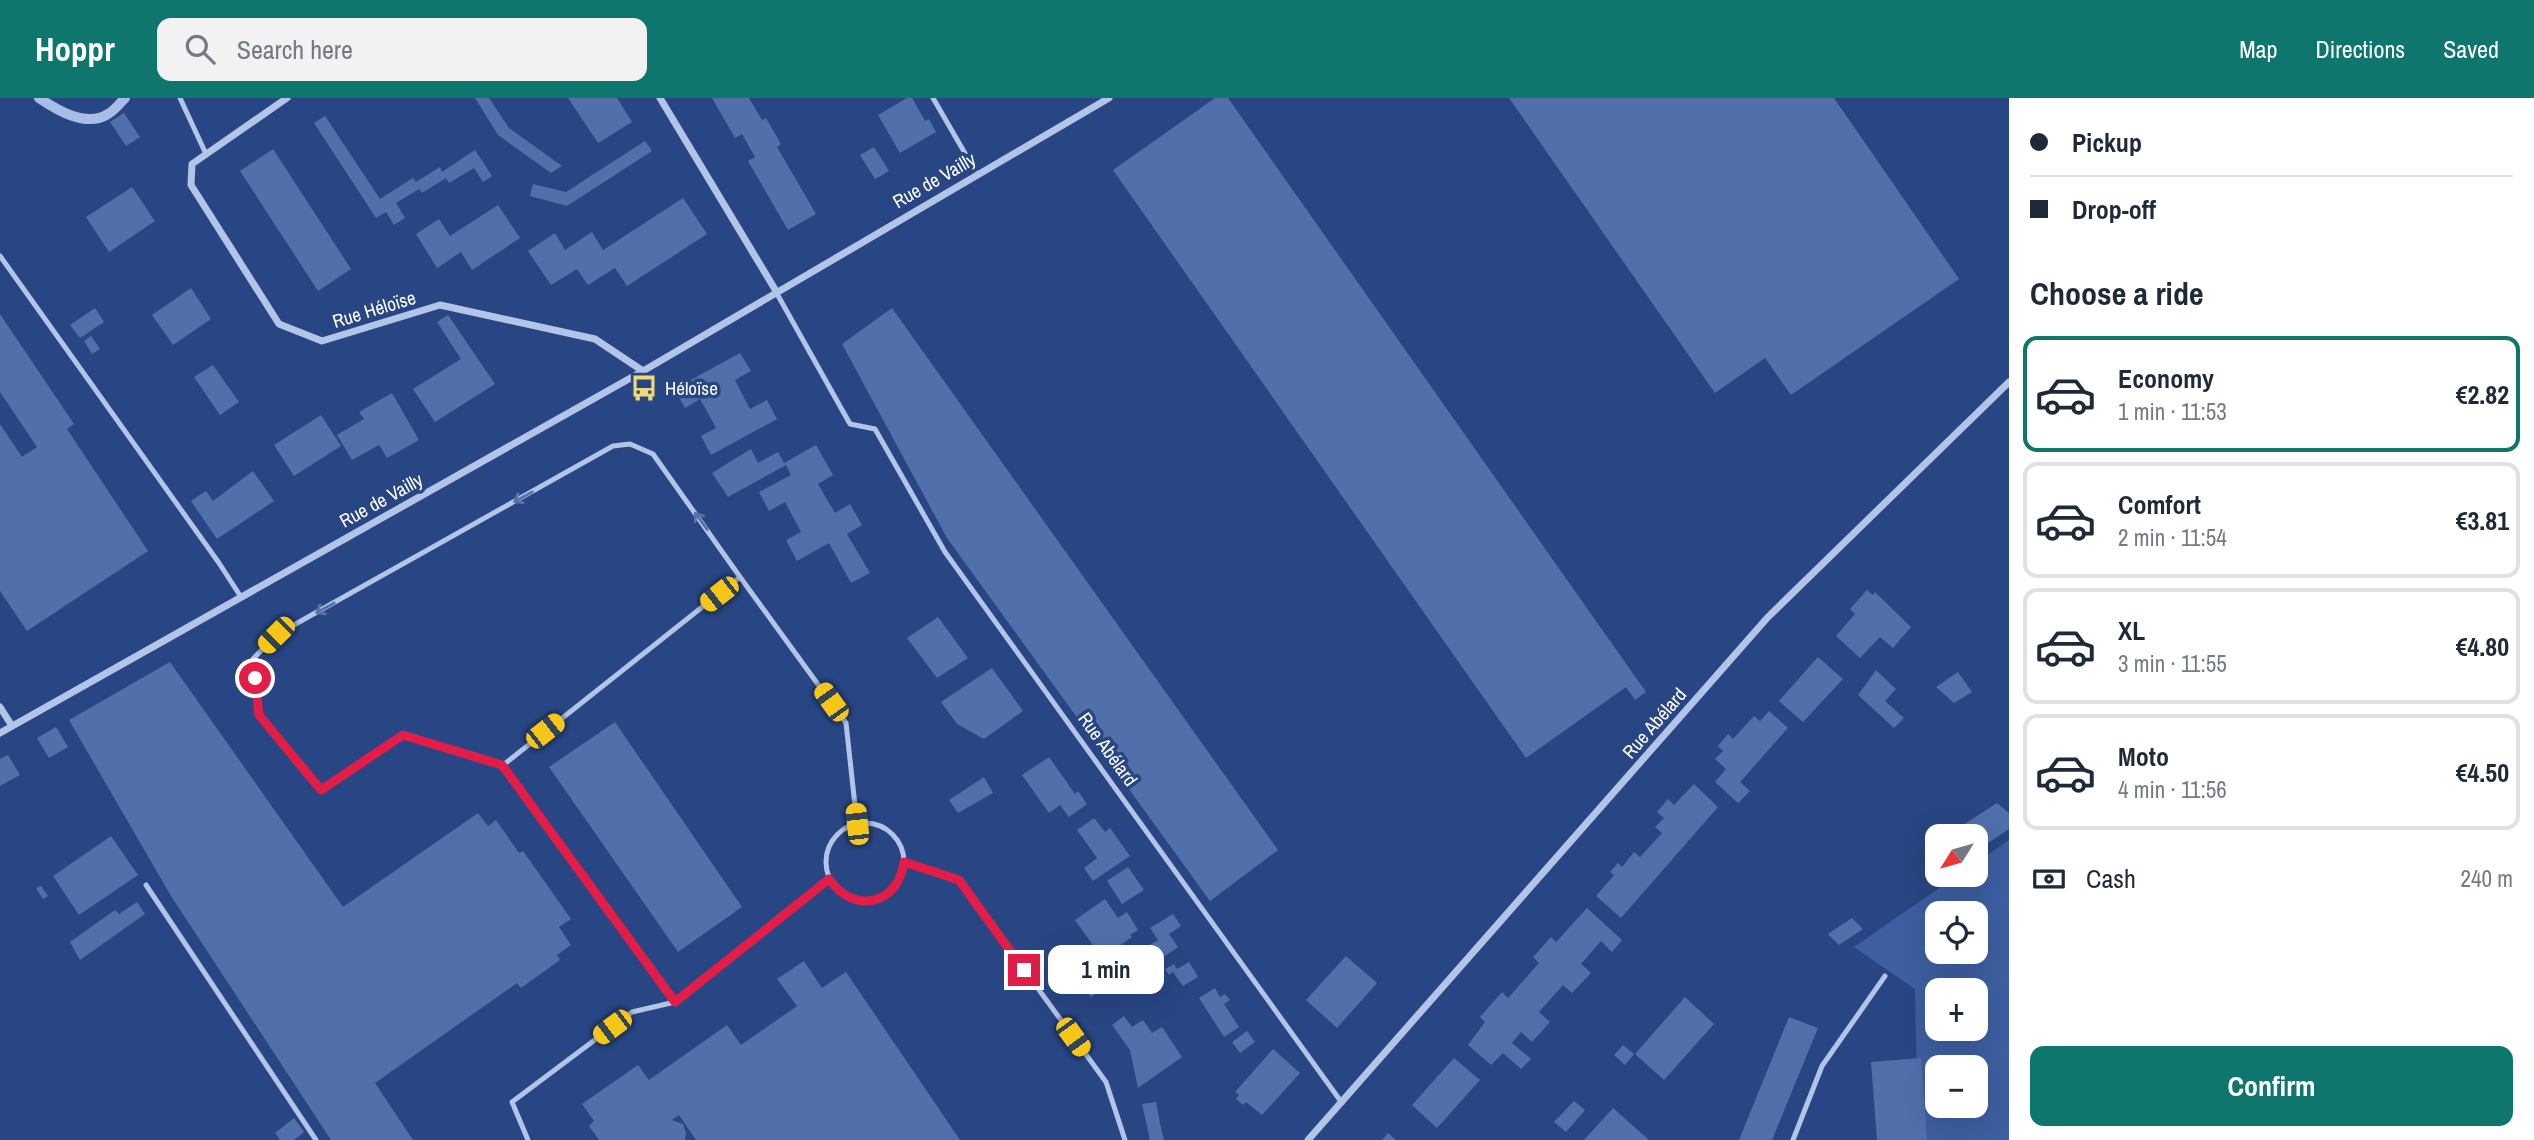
<!DOCTYPE html>
<meta charset="utf-8">
<style>
body{margin:0;font-family:"Archivo Narrow",sans-serif;background:#f2f2f3;color:#1f2937;height:100vh;display:flex;flex-direction:column;font-size:26px;white-space:nowrap}
*{box-sizing:border-box;margin:0}
p{font-size:23px;color:#747a83}
.icon{flex:none;width:38px;height:38px;fill:none;stroke:currentColor;stroke-width:2;stroke-linecap:round;stroke-linejoin:round}
.map{position:relative;flex:1;overflow:hidden}
.drawer{display:flex;flex-direction:column;background:#fff;width:525px}
.drawer>*{flex:none}
.hud{display:grid;align-content:center;height:154px;padding:0 21px;background:#fff}
.needle{width:46px;rotate:233deg}
.buttons{position:absolute;left:1925px;top:726px;display:grid;gap:14px}
.buttons a{display:grid;place-items:center;width:63px;height:63px;border-radius:14px;background:#fff;box-shadow:0 7px 28px #0002;font-size:35px}
.end{position:absolute;width:32px;height:32px;margin:-16px;border:9px solid #e11d48;background:#fff;box-shadow:0 0 0 4px #fff}
.from{border-radius:50%}
.bubble{position:absolute;height:49px;border-radius:14px;background:#fff;box-shadow:0 7px 28px #0002;font-size:23px;font-weight:700;line-height:49px;text-align:center}
.car{position:absolute;width:21px;height:42px;margin:-21px -10px;border-radius:9px;box-shadow:0 0 5px 2px #0007;background:linear-gradient(#f5c518 24%,#345 0 40%,#f5c518 0 76%,#345 0 86%,#f5c518 0)}
.hud b{display:flex;align-items:center;gap:24px;height:66px;font-size:26px}
.hud b+b{border-top:2px solid #e0e1e3}
.hud i{width:18px;height:18px;background:#1f2937}
ul{padding:0;list-style:none}
li{display:flex;align-items:center;gap:21px;height:116px;margin:0 14px 10px;padding:0 7px;border:4px solid #e0e1e3;border-radius:14px}
li div{flex:1}
li b{display:block;font-size:26px}
li em{font-style:normal;font-weight:700}
li.current{border-color:#0f766e}
li>.icon{width:63px;height:63px;stroke-width:1.5}
h2{padding:0 21px;font-size:32px;line-height:84px}
.pay{display:flex;align-items:center;gap:18px;height:77px;padding:0 21px;font-size:26px}
.pay p{margin-inline-start:auto}
.primary-button{display:flex;gap:14px;margin-top:auto;padding:14px 21px}
.primary-button a{flex:1;height:80px;border-radius:14px;background:#0f766e;color:#fff;font-size:28px;font-weight:700;line-height:80px;text-align:center}
header{display:flex;align-items:center;gap:42px;box-sizing:border-box;height:98px;padding:0 35px;background:#0f766e;color:#fff}
header strong{font-size:33px}
nav{display:flex;gap:38px;margin-inline-start:auto;font-size:24px}
.search{width:490px;height:63px;background:#f2f2f3;display:flex;align-items:center;gap:18px;box-sizing:border-box;padding:0 24px;border-radius:14px;color:#747a83;font-size:26px}
main{display:flex;flex:1;min-height:0}
.map>svg:first-child{display:block}
</style>
<header>
<strong>Hoppr</strong>
<div class="search"><svg class="icon" aria-label="search" viewBox="0 0 24 24"><circle cx="10" cy="10" r="6"/><path d="M15 15l6 6"/></svg>Search here</div>
<nav><a>Map</a><a>Directions</a><a>Saved</a></nav>
</header>
<main>
<div class="map">
<svg width="2009" height="1042" viewBox="0 0 2009 1042">
<rect width="100%" height="100%" fill="#284684"/>
<path fill="#3d5ea0" fill-rule="evenodd" d="M2009 742V1042H1918L1915 891 1854 849 1958 777H1976V765ZM1937 816H1976V854H1937ZM1937 892H1976V931H1937ZM1937 970H1976V1008H1937Z"/>
<g fill="none" stroke-linecap="round" stroke-linejoin="round">
<path stroke="#a7bde7" stroke-width="10" d="M39 0C57 12 86 30 108 16 115 12 120 5 125 0"/>
</g>
<path fill="#516fab" d="M475 0H489L509 30 562 68 551 75 498 37Z
M568 0H617L632 24 598 45Z
M712 0H749L762 22 766 20 781 46 777 49 816 116 788 132 748 63 755 59 742 36 735 40Z
M907 0H912L925 23 929 21 936 34 900 55 878 17Z
M1215 0H1228L1646 594 1635 602 1626 589 1526 660 1113 72Z
M1509 0H1834L1959 181 1791 297 1765 260 1715 295Z
M124 15 140 39 126 48 110 24Z
M325 18 380 101 413 80 416 84 440 69 442 74 475 52 492 78 483 84 474 70 449 85 446 80 422 95 419 91 396 105 405 120 394 127 386 114 376 120 314 25Z
M645 43 652 53 567 108 530 98 533 86 566 94Z
M874 49 889 73 875 81 860 57Z
M273 51 351 171 318 193 240 73Z
M132 89 155 123 109 154 86 119Z
M683 100 707 136 627 188 615 170 588 187 577 171 551 187 528 153 555 135 565 152 592 134 603 152Z
M498 107 520 140 472 172 461 154 437 170 416 136 439 121 450 138Z
M191 190 211 221 173 247 152 217Z
M95 210 104 224 80 240 70 227Z
M892 210 1278 752 1210 803 947 440 842 246Z
M0 216 74 326 67 331 148 453 27 533 0 493V326L22 359 37 349 0 294Z
M448 217 495 286 435 324 413 291 461 261 437 224Z
M91 238 100 251 92 256 84 243Z
M740 255 751 273 735 282 750 311 767 302 777 321 711 357 701 338 716 330 708 315 700 301 685 310 674 291Z
M213 267 239 304 220 317 194 279Z
M392 295 419 342 387 360 379 347 352 362 337 337 364 321 359 314Z
M321 317 341 348 294 378 274 347Z
M816 347 833 377 818 386 835 415 850 406 862 427 847 436 870 475 851 485 829 445 797 463 786 442 801 434 785 404 769 413 759 394 791 377 786 367 728 399 712 375 751 351 758 365 778 354 784 365Z
M253 373 274 403 217 441 191 403 206 393 213 403Z
M1867 492 1873 497 1875 494 1911 529 1893 550 1880 539 1860 560 1836 538 1855 516 1850 511Z
M938 519 968 560 937 580 907 540Z
M1818 559 1843 581 1803 624 1779 603Z
M170 564 343 809 478 715 488 728 496 722 519 755 523 753 571 821 559 829 571 847 557 857 560 862 521 890 517 885 375 985 413 1042H331L171 798 69 622Z
M992 570 1023 613 984 641 957 626 941 604Z
M1876 572 1896 591 1885 603 1904 620 1894 630 1858 597Z
M1958 574 1972 594 1954 605 1936 589Z
M1769 613 1788 630 1740 684 1750 693 1738 705 1715 684 1726 671 1715 661 1723 653 1718 648 1728 636 1733 641 1754 618 1760 623Z
M615 624 742 809 678 854 549 669Z
M56 629 68 649 49 660 37 640Z
M8 657 20 677 0 688V661Z
M1049 659 1075 696 1078 693 1087 706 1069 719 1060 707 1049 715 1022 677Z
M984 679 993 695 958 715 949 702Z
M1694 686 1718 709 1621 820 1596 798 1614 777 1610 774 1618 765 1622 769 1634 754 1640 759 1662 735 1655 729 1664 720 1657 714 1668 701 1674 707Z
M1997 705 2009 715V731L1982 749 1976 743V738H1971L1960 729Z
M1094 720 1105 734 1110 730 1130 758 1093 783 1084 770 1097 760 1077 732Z
M111 738 138 777 79 817 53 778Z
M1128 769 1144 792 1122 806 1107 783Z
M41 788 48 798 43 801 36 790Z
M1105 801 1118 820 1127 814 1138 832 1130 837 1132 839 1102 860 1075 822Z
M137 804 145 816 80 862 70 844 115 812 119 816Z
M1587 810 1622 842 1612 854 1601 843 1581 866 1591 875 1572 895 1563 887 1539 914 1550 924 1532 944 1521 934 1512 945 1531 961 1521 971 1503 955 1491 967 1468 947 1485 924 1480 919 1502 894 1508 900 1539 865 1533 859 1551 839 1556 844Z
M1173 816 1181 828 1169 836 1178 849 1159 862 1164 870 1148 881 1132 858 1158 842 1150 830Z
M1852 820 1863 831 1839 847 1828 836Z
M1346 858 1377 885 1337 930 1306 902Z
M804 863 822 890 846 874 960 1042H696L679 1017 672 1022 683 1026 686 1035 685 1042H599L589 1028 594 1023 582 1006 638 967 649 982 727 927 741 947 797 908 777 881Z
M1189 864 1198 879 1183 888 1173 874 1169 877 1165 871 1174 866 1177 871Z
M1104 875 1111 886 1091 899 1083 887Z
M1215 890 1220 899 1225 896 1230 902 1224 906 1239 929 1224 939 1199 900Z
M1685 899 1714 926 1664 982 1635 956Z
M1124 918 1132 929 1143 922 1152 935 1162 929 1182 959 1138 990 1130 952 1112 927Z
M1789 919 1818 930 1772 1042H1739Z
M1247 933 1255 944 1240 955 1232 944Z
M1623 947 1634 956 1625 967 1614 957Z
M1273 951 1300 975 1262 1017 1246 1004 1243 1007 1236 1001 1239 997 1235 994Z
M1454 960 1480 982 1437 1030 1412 1007Z
M1921 960 1927 1042H1877L1871 964Z
M1574 1003 1585 1012 1566 1034 1554 1024Z
M1156 1004 1161 1030 1164 1042H1150L1142 1006Z
M1613 1010 1649 1042H1584Z
M294 1020 304 1034 294 1042H280L275 1035Z
M1388 1035 1396 1042H1382Z"/>
<g fill="none" stroke-linecap="round" stroke-linejoin="round">
<path stroke="#b2c4e7" stroke-width="5" d="M180 0 206 56
M933 0 977 76
M0 158 219 465 241 499
M776 194 850 326 875 331 945 454 1342 1005
M502 668 403 637 321 692 259 617 253 561 276 537 613 348 630 346 653 356 740 479
M826 764a39 39 0 1 1 78 0a39 39 0 1 1-78 0Z
M904 764 959 782 1106 984 1125 1042
M829 781 675 904 502 668 740 479 846 625 857 726
M146 787 316 1042
M528 1042 512 1004 632 914 675 904
M1793 1042 1822 968 1885 878"/>
<path stroke="#b2c4e7" stroke-width="7" d="M287 0 192 66 191 87 279 226 322 243 440 207 595 241 643 273
M660 0 776 193
M0 609 12 628
M0 635 643 273 1109 0
M1308 1042 1768 519 2009 284"/>
</g>
<defs><path id="oneway-shaft" d="M-6 0H5M1.5-3L5.5 0L1.5 3" fill="none" stroke-width="1.6" stroke-linecap="round" stroke-linejoin="round" transform="scale(1.75)"/></defs>
<g stroke="#5872a7">
<use href="#oneway-shaft" transform="translate(523 399) rotate(151)"/>
<use href="#oneway-shaft" transform="translate(701 423) rotate(-126)"/>
<use href="#oneway-shaft" transform="translate(325 510) rotate(151)"/>
</g>
<g fill="none" stroke-linecap="round" stroke-linejoin="round">
<path stroke="#e11d48" stroke-width="9" d="M255 580 259 617 321 692 403 637 502 667 675 904 829 781C854 817 898 807 904 764L959 782 1024 872"/>
</g>
<defs>
<g id="bus-bare" transform="scale(2.1)"><path d="M-5-6H5V4H4V6H2V4H-2V6H-4V4H-5ZM-3.5-4V0h7V-4ZM-3.5 1.2v1.5H-2V1.2ZM2 1.2v1.5H3.5V1.2Z" fill="#efda78" stroke="#284684" stroke-width="2.5" paint-order="stroke"/></g>
</defs>
<g fill-rule="evenodd">
<use href="#bus-bare" x="644" y="290"/>
</g>
<g text-anchor="middle" stroke-width="7" stroke-linejoin="round" paint-order="stroke">
<g font-size="19" fill="#fff" stroke="#284684">
<text transform="translate(934 82) rotate(-30)" y="7">Rue de Vailly</text>
<text transform="translate(374 211) rotate(-17)" y="7">Rue Héloïse</text>
<text transform="translate(381 402) rotate(-29)" y="7">Rue de Vailly</text>
<text transform="translate(1654 625) rotate(-49)" y="7">Rue Abélard</text>
<text transform="translate(1108 651) rotate(54)" y="7">Rue Abélard</text>
</g>
<g font-size="19" fill="#fff" stroke="#284684" text-anchor="start">
<text x="665" y="297">Héloïse</text>
</g>
</g>
</svg>
<div class="buttons">
<a><svg class="needle" viewBox="-14 -14 28 28"><path d="M0-13l5 13h-10z" fill="#e53935"/><path d="M0 13l5-13h-10z" fill="#747a83"/></svg></a>
<a><svg class="icon" aria-label="locate" viewBox="0 0 24 24"><circle cx="12" cy="12" r="6"/><path d="M12 2v4M12 18v4M2 12h4M18 12h4"/></svg></a>
<a>+</a>
<a>−</a>
</div>
<i class="end from" style="left:255px;top:580px"></i>
<i class="end" style="left:1024px;top:872px"></i>
<div class="bubble" style="left:1048px;top:847px;width:116px">1 min</div>
<i class="car" style="left:719px;top:496px;rotate:232deg"></i>
<i class="car" style="left:276px;top:537px;rotate:225deg"></i>
<i class="car" style="left:831px;top:604px;rotate:324deg"></i>
<i class="car" style="left:545px;top:633px;rotate:52deg"></i>
<i class="car" style="left:857px;top:726px;rotate:354deg"></i>
<i class="car" style="left:612px;top:929px;rotate:233deg"></i>
<i class="car" style="left:1073px;top:939px;rotate:144deg"></i>
</div>
<section class="drawer">
<div class="hud">
<b><i class="from"></i>Pickup</b>
<b><i></i>Drop-off</b>
</div>
<h2>Choose a ride</h2>
<ul>
<li class="current"><svg class="icon" aria-label="car" viewBox="0 0 24 24"><path d="M5 17H2v-5l4-1 3-4h7l3 4 3 1v5h-3M9 17h6M6 11h13"/><circle cx="7" cy="17" r="2"/><circle cx="17" cy="17" r="2"/></svg><div><b>Economy</b><p>1 min · 11:53</p></div><em>€2.82</em></li>
<li><svg class="icon" aria-label="car" viewBox="0 0 24 24"><path d="M5 17H2v-5l4-1 3-4h7l3 4 3 1v5h-3M9 17h6M6 11h13"/><circle cx="7" cy="17" r="2"/><circle cx="17" cy="17" r="2"/></svg><div><b>Comfort</b><p>2 min · 11:54</p></div><em>€3.81</em></li>
<li><svg class="icon" aria-label="car" viewBox="0 0 24 24"><path d="M5 17H2v-5l4-1 3-4h7l3 4 3 1v5h-3M9 17h6M6 11h13"/><circle cx="7" cy="17" r="2"/><circle cx="17" cy="17" r="2"/></svg><div><b>XL</b><p>3 min · 11:55</p></div><em>€4.80</em></li>
<li><svg class="icon" aria-label="car" viewBox="0 0 24 24"><path d="M5 17H2v-5l4-1 3-4h7l3 4 3 1v5h-3M9 17h6M6 11h13"/><circle cx="7" cy="17" r="2"/><circle cx="17" cy="17" r="2"/></svg><div><b>Moto</b><p>4 min · 11:56</p></div><em>€4.50</em></li>
</ul>
<div class="pay"><svg class="icon" aria-label="cash" viewBox="0 0 24 24"><path d="M3 7h18v10H3z"/><circle cx="12" cy="12" r="2"/></svg>Cash<p>240 m</p></div>
<div class="primary-button"><a>Confirm</a></div>
</section>
</main>
